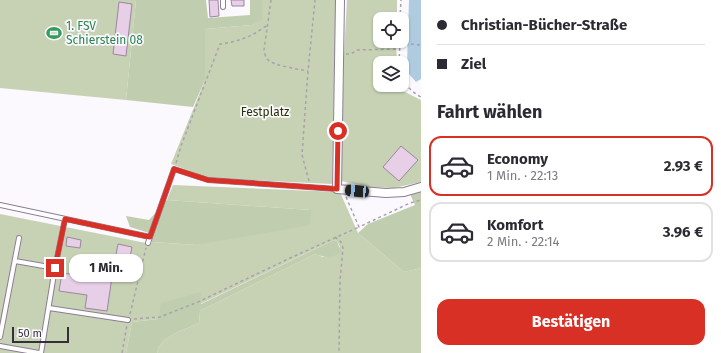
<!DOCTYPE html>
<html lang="de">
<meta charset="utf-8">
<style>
body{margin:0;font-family:"Fira Sans",sans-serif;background:#f7f7f7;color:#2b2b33;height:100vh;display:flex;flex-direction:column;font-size:15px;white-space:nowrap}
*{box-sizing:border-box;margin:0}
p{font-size:13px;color:#7c7c81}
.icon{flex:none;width:22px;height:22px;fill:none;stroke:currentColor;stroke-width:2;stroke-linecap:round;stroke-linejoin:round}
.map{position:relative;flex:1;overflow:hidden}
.panel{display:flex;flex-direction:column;background:#fff;width:300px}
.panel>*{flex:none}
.banner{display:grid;align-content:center;height:88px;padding:0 16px;background:#fff}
.controls{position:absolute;left:373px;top:12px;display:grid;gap:8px}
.controls a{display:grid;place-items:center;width:36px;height:36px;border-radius:8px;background:#fff;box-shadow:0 1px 3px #0004;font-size:20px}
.scale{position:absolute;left:12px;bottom:10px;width:57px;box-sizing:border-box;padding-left:4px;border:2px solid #362f3a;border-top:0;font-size:11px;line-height:14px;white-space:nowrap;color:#362f3a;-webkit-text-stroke:3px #fbf8fe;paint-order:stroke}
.end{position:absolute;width:18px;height:18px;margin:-9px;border:5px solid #d93025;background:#fff;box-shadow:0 0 0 2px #fff}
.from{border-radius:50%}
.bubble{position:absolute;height:28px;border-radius:12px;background:#fff;box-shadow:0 1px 3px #0004;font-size:13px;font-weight:700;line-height:28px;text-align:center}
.car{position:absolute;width:12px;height:24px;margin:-12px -6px;border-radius:5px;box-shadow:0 0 3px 1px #0007;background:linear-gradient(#222 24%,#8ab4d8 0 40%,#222 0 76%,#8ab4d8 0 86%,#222 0)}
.banner b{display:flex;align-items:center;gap:14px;height:38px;font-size:15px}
.banner b+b{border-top:1px solid #e1e1e2}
.banner i{width:10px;height:10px;background:#2b2b33}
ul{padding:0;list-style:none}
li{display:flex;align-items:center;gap:12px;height:60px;margin:0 8px 6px;padding:0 8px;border:2px solid #e1e1e2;border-radius:12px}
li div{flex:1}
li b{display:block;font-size:15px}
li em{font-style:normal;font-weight:700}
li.selected{border-color:#d93025}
li>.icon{width:36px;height:36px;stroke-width:1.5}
h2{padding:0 16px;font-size:18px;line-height:48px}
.action{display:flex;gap:8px;margin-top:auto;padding:8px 16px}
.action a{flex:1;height:46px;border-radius:12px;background:#d93025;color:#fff;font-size:16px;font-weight:700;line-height:46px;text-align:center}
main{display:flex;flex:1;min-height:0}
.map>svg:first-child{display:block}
</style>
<main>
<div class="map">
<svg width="421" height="353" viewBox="0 0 421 353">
<rect width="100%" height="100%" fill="#fbf8fe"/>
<path fill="#c7d2b4" d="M0 0H136L126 100 0 88Z
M262 0H336L332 184 208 178 171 164 205 80V29L252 25 262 19Z
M347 0H397V19H380V41H396L397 63H380V85H397V88L421 100V182L394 188 371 187 341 181 344 54Z
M173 185 340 192 358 233 404 272 421 268V353H157C160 336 185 330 199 323L200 311 315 254 323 257 340 247 337 241 334 240 200 304 201 292 158 319 132 322 126 353H0V214L151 244 152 242 197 245 311 210 167 200Z"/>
<path fill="#c1cdaf" d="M136 0H206L208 18 250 15V0H262V20L252 25 205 29V80L193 107 126 100Z
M421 191V268L404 272 358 233 368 224 415 205 410 194Z
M167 200 311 210 310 225 197 245 152 242V234L130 227 126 216 149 220Z
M334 240 337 241 341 252C333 258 325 258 315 254L200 311 199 323C185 330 160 336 157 353H126L132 322 158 319 161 303 201 292V304Z"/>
<path fill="#aecbe0" d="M409 0H421V79L416 82 409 74 407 65Z"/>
<path fill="#e6cfe7" stroke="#9c879e" d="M209 0H218L219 16 210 17Z
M231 0H244V6H232Z
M119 2 132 4 126 56 113 54Z
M401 146 418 160 399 181 383 167Z
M67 237 81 240 80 248 66 246Z
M118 244 132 247 128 267 114 265Z
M62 273 91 277V273L112 277 107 311 85 308 87 295 59 291Z"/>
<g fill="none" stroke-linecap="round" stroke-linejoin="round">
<g stroke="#8c7d97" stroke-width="6">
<path id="service" d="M223 0V7
M0 205 150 237 148 243
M150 237 174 169 208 180 337 189
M15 261 55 268
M49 308 128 320
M0 337 19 238
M0 346 39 353
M41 353 55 268 65 219"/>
</g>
<g stroke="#8c7d97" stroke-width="10">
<path id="minor" d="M340 0 337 189 386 193 404 192 421 187"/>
</g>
<path stroke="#a7a2aa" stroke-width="1.5" stroke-dasharray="3 3" stroke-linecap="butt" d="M271 0 264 50C265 53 265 57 267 59 273 66 299 69 308 71
M400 19 401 0
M399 43 421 45
M346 54H351L357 50 399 49
M399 63 400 41
M402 78C407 87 412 92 421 97
M176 163 181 146 220 44C237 42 254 36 267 25
M309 181 302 155 308 71 315 0
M346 197 359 227 410 203 421 200
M335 237 341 242 343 248 340 281 339 353
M130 314 146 248
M134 319 160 317 198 302 288 259 359 227
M122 353 127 325"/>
<use href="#service" stroke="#fff" stroke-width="4"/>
<use href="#minor" stroke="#fff" stroke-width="8"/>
</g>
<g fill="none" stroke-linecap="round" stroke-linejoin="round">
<path stroke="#d93025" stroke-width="5" d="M55 268 65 219 150 237 174 169 208 180 337 189 338 131"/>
</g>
<defs>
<g id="stadium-bare" transform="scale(1.2)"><path d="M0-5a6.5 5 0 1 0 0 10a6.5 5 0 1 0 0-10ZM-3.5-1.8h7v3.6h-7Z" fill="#2e9e5b" stroke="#fbf8fe" stroke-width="2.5" paint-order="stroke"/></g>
</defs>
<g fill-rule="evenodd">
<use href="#stadium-bare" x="54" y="33"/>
</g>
<g text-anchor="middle" stroke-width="3.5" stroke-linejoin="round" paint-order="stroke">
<g font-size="12" fill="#27864d" stroke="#fbf8fe" text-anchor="start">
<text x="66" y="30">1. FSV<tspan x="66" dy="14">Schierstein 08</tspan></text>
</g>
<g font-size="12" fill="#273402" stroke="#fbf8fe">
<text x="265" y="116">Festplatz</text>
</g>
</g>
</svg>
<div class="controls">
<a><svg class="icon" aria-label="locate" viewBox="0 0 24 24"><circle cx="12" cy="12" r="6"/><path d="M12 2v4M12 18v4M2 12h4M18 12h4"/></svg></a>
<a><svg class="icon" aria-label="layers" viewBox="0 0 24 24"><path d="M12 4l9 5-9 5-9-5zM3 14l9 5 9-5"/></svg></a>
</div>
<div class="scale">50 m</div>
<i class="end from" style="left:338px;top:131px"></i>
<i class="end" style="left:55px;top:268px"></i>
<div class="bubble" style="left:69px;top:254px;width:74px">1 Min.</div>
<i class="car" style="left:357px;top:191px;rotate:275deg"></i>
</div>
<section class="panel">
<div class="banner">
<b><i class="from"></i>Christian-Bücher-Straße</b>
<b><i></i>Ziel</b>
</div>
<h2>Fahrt wählen</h2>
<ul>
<li class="selected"><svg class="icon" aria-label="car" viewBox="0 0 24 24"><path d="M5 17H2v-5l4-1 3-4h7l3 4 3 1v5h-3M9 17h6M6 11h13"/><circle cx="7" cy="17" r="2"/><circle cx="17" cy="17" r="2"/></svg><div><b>Economy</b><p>1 Min. · 22:13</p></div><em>2.93 €</em></li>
<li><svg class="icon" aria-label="car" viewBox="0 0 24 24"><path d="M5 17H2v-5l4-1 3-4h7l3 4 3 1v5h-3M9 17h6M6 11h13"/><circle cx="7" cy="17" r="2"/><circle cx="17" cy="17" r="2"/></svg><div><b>Komfort</b><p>2 Min. · 22:14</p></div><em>3.96 €</em></li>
</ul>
<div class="action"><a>Bestätigen</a></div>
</section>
</main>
